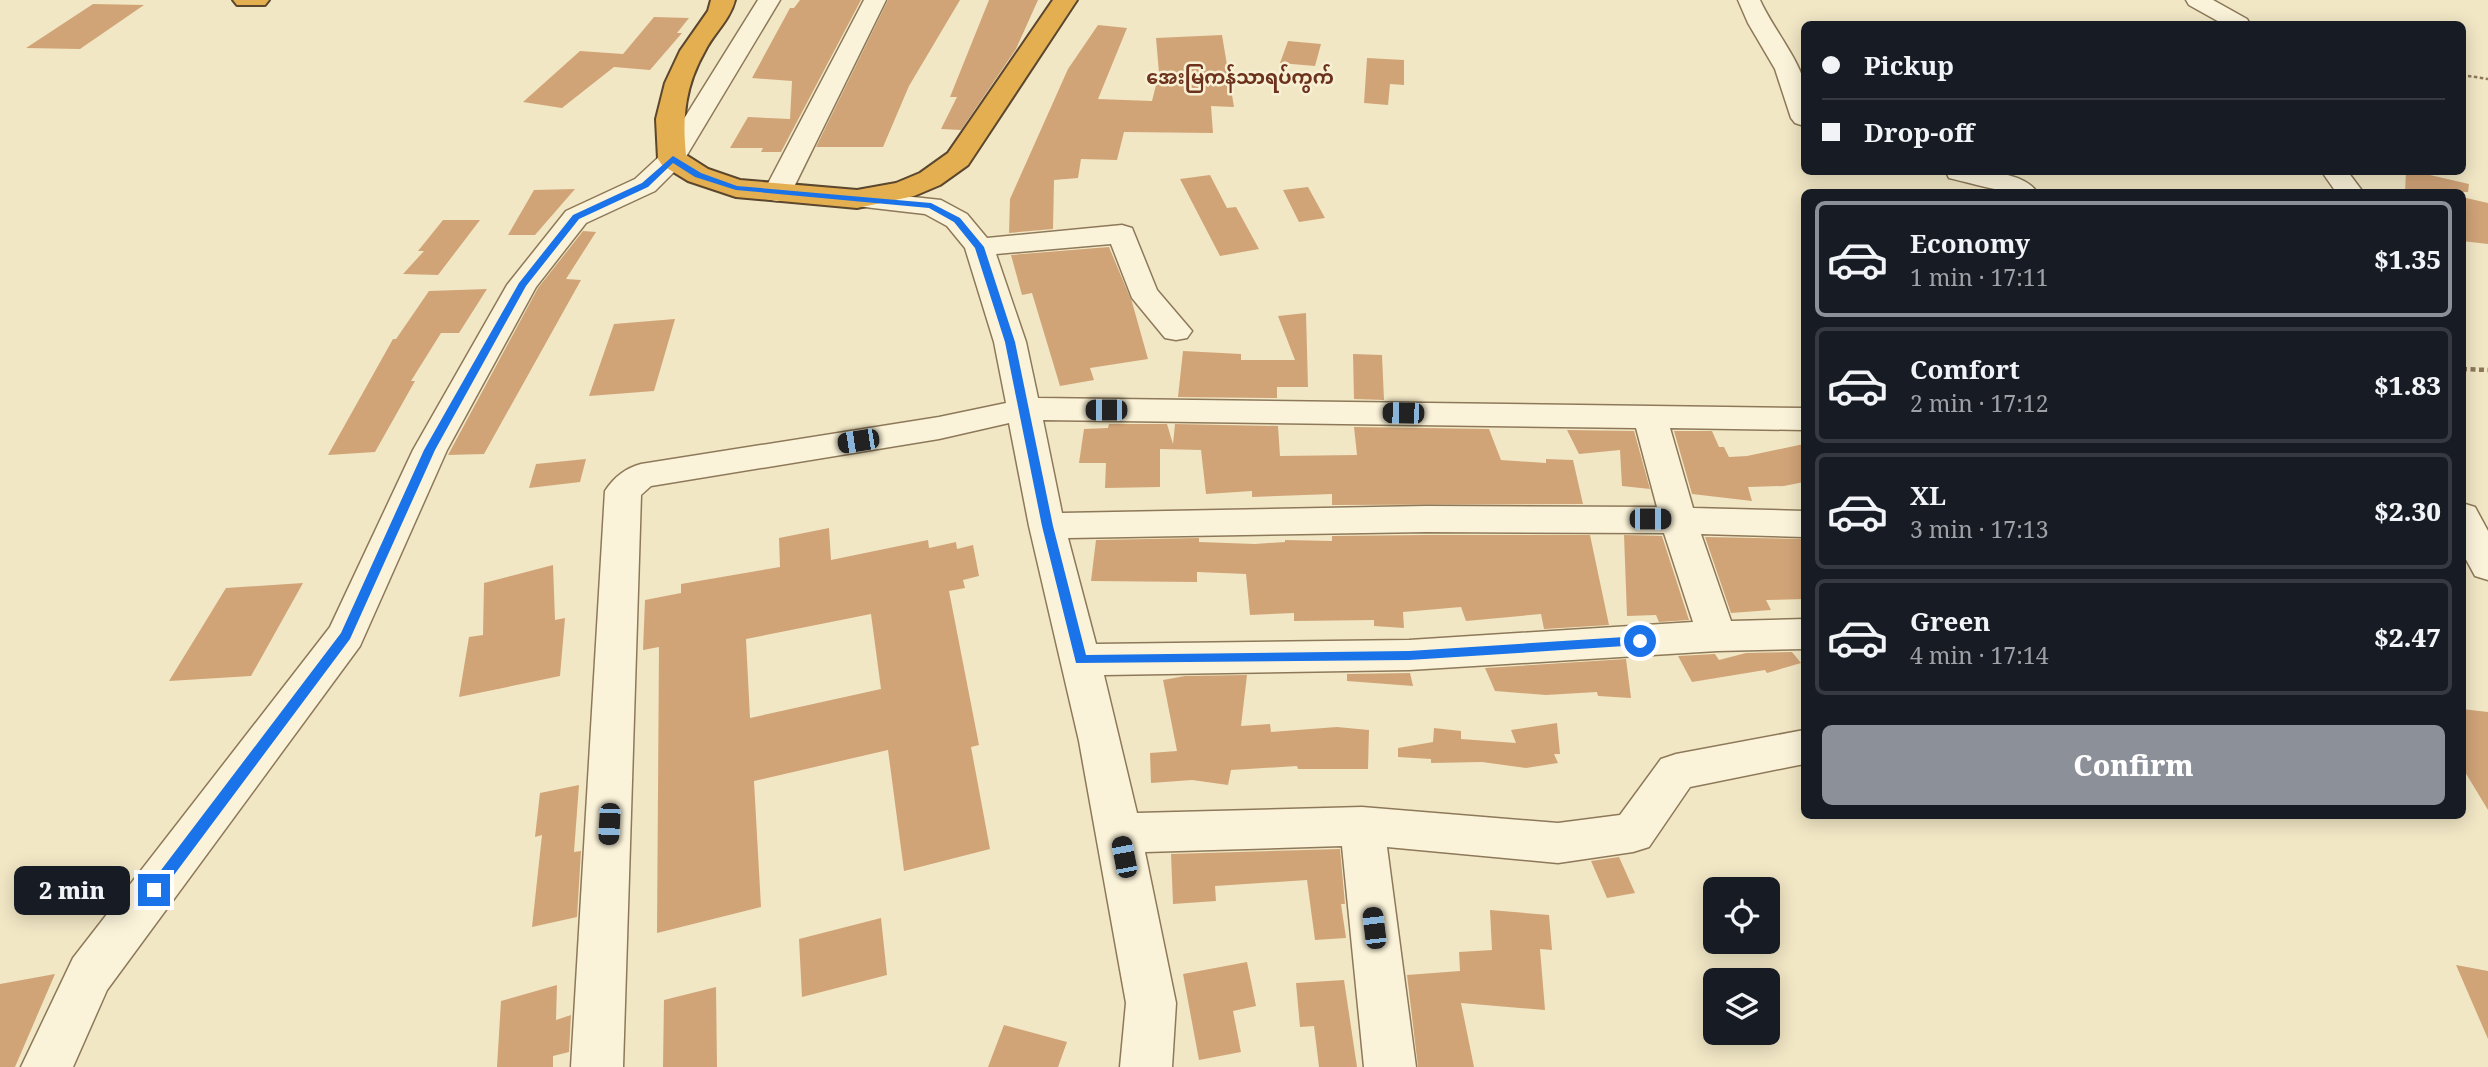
<!DOCTYPE html>
<meta charset="utf-8">
<style>
body{margin:0;font-family:"Noto Serif","Noto Sans Myanmar",serif;background:#242831;color:#f1f3f6;height:100vh;display:flex;flex-direction:column;font-size:26px;white-space:nowrap}
*{box-sizing:border-box;margin:0}
p{font-size:23px;color:#9ea1a6}
.icon{flex:none;width:38px;height:38px;fill:none;stroke:currentColor;stroke-width:2;stroke-linecap:round;stroke-linejoin:round}
.map{position:relative;flex:1;overflow:hidden}
.details{position:absolute;left:1801px;top:189px;width:665px;height:630px;display:flex;flex-direction:column;background:#171b24;border-radius:10px;box-shadow:0 4px 18px #0003}
.details>*{flex:none}
.hud{position:absolute;left:1801px;top:21px;width:665px;height:154px;border-radius:10px;box-shadow:0 4px 18px #0003;display:grid;align-content:center;height:154px;padding:0 21px;background:#171b24}
.fabs{position:absolute;left:1703px;top:877px;display:grid;gap:14px}
.fabs a{display:grid;place-items:center;width:77px;height:77px;border-radius:10px;background:#171b24;box-shadow:0 4px 18px #0003;font-size:35px}
.end{position:absolute;width:32px;height:32px;margin:-16px;border:9px solid #1a73e8;background:#fff;box-shadow:0 0 0 4px #fff}
.from{border-radius:50%}
.bubble{position:absolute;height:49px;border-radius:10px;background:#171b24;box-shadow:0 4px 18px #0003;font-size:23px;font-weight:800;line-height:49px;text-align:center}
.car{position:absolute;width:21px;height:42px;margin:-21px -10px;border-radius:9px;box-shadow:0 0 5px 2px #0007;background:linear-gradient(#222 24%,#8ab4d8 0 40%,#222 0 76%,#8ab4d8 0 86%,#222 0)}
.hud b{display:flex;align-items:center;gap:24px;height:66px;font-size:26px}
.hud b+b{border-top:2px solid #363941}
.hud i{width:18px;height:18px;background:#f1f3f6}
ul{padding:12px 0 0;list-style:none}
li{display:flex;align-items:center;gap:21px;height:116px;margin:0 14px 10px;padding:0 7px;border:4px solid #363941;border-radius:10px}
li div{flex:1}
li b{display:block;font-size:26px}
li em{font-style:normal;font-weight:800}
li.current{border-color:#8c9099}
li>.icon{width:63px;height:63px;stroke-width:1.5}
.cta{display:flex;gap:14px;margin-top:auto;padding:14px 21px}
.cta a{flex:1;height:80px;border-radius:10px;background:#8c9099;color:#fff;font-size:28px;font-weight:800;line-height:80px;text-align:center}
.map>svg:first-child{display:block}
</style>
<div class="map">
<svg width="2488" height="1067" viewBox="0 0 2488 1067">
<rect width="100%" height="100%" fill="#f1e7c5"/>
<path fill="#d1a478" fill-rule="evenodd" d="M800 0H861L781 152H761L763 148H730L748 117 790 119 792 81 752 78 790 8H794Z
M888 0H960L909 86 883 147H816Z
M989 0H1038L1016 49 961 130 941 129 957 97H950Z
M93 4 144 5 80 49 26 48Z
M654 17 689 18 677 33H682L650 70 614 67 562 108 523 102 580 51 623 54Z
M1098 25 1127 28 1098 99 1152 101 1159 73 1156 38 1222 35 1234 107 1211 106 1213 133 1124 132 1117 160 1081 159 1078 178 1054 180 1053 229 1009 233 1010 199 1068 69Z
M1288 41 1321 44 1315 66 1280 63Z
M1367 58 1404 60V85L1390 84 1388 105 1364 103Z
M2406 172H2417L2469 184 2468 192H2405Z
M1210 175 1227 208 1236 207 1259 249 1220 256 1180 179Z
M1308 187 1325 218 1299 222 1283 190Z
M575 189 535 235H508L534 190Z
M2462 197 2488 203V244L2462 241Z
M443 220H480L438 275 403 274 424 251H418Z
M583 231 596 232 566 279 581 280 484 454 448 455 538 288Z
M1109 247 1132 302 1148 359 1090 368 1094 380 1060 386 1032 293 1022 295 1011 255Z
M487 289 459 333H441L411 381H415L375 452 328 455 393 339H396L429 291Z
M1306 313 1308 387H1277V398L1178 397 1183 351 1241 354V360H1295L1278 316Z
M675 319 654 391 589 396 614 324Z
M1353 354 1382 355 1384 400 1354 399Z
M1109 424H1167L1173 444 1175 424 1278 426 1280 456 1357 455 1354 427 1489 429 1501 460 1546 463V459L1573 460 1583 504 1332 505V494L1252 497V491L1206 494 1201 450 1160 449V487L1105 488 1106 463H1079L1084 429 1108 428Z
M1567 430 1634 431 1650 489 1622 486 1620 450 1579 454Z
M1674 431H1712L1719 447H1724L1729 457 1747 456 1804 444V482L1784 486 1748 487 1752 501 1692 494Z
M586 459 580 482 529 488 536 464Z
M829 528 831 560 928 540 929 548 956 542 957 549 973 545 979 576 963 580 965 588 949 591 979 745 971 747 990 849 904 871 888 750 754 781 761 907 657 933 659 647 643 650 645 600 681 593V584L780 567 779 538ZM871 614 881 689 750 718 746 639Z
M1426 535H1590L1609 625 1544 629 1541 614 1466 621 1461 607 1403 612 1404 628 1374 626V620L1294 621V613L1250 615 1246 574 1197 572V582L1091 581 1096 540 1199 538V542L1255 544 1285 542V540L1332 541V536Z
M1624 535 1662 536 1689 620 1659 622 1656 615 1627 616Z
M1705 537 1804 539V599L1766 600 1771 610 1731 613Z
M553 565 555 620 565 618 560 676 459 697 469 637 483 635 484 583Z
M303 583 251 676 169 681 226 588Z
M1792 652 1801 663 1767 673 1765 670 1692 682 1678 656 1715 654 1719 660 1746 653Z
M1626 659 1631 698 1598 696 1597 692 1546 695 1495 691 1485 668Z
M1410 673 1413 686 1347 681V674Z
M1247 675 1241 726 1270 724 1271 732 1337 727 1369 730 1368 769H1298L1297 766 1231 770 1228 785 1192 780 1151 783 1150 753 1177 751 1163 680 1185 676Z
M2462 709 2488 712V810L2462 767Z
M1557 723 1560 754H1554L1558 763 1526 768 1482 762 1431 763V759L1398 757V748L1433 742 1434 728 1461 731V739L1516 743 1511 730Z
M579 785 574 852 581 851 577 917 532 927 542 835 535 837 540 793Z
M1340 849 1345 904H1341L1346 938 1315 940 1307 880 1215 886 1216 901 1173 904 1171 854Z
M1619 857 1635 893 1607 898 1591 861Z
M1490 910 1549 915 1552 950 1540 949 1545 1010 1461 1003 1474 1067H1418L1407 975 1460 971 1459 952 1492 950Z
M881 918 887 975 802 997 799 939Z
M1247 962 1256 1006 1233 1011 1241 1052 1199 1060 1183 974Z
M2456 965 2488 971V1039Z
M55 974 15 1067H0V984Z
M1344 980 1357 1067H1319L1314 1026 1300 1027 1296 983Z
M557 985 556 1020 571 1015 569 1052 553 1056V1067H497L501 1001Z
M716 987 717 1067H663L664 1000Z
M1004 1025 1067 1042 1058 1067H988Z"/>
<g fill="none" stroke-linecap="round" stroke-linejoin="round">
<g stroke="#8d7959" stroke-width="3">
<path id="minor" d="M758 0H780L681 165 655 191 586 223 536 287 447 450 360 646 107 990 73 1067H21L73 958 330 627 413 450 507 285 566 211 635 179 662 154Z
M864 0H886L791 193 787 199 777 201 767 199 763 193Z
M1738 0H1760C1771 25 1798 58 1804 82 1807 95 1804 112 1804 126L1795 123 1791 118 1775 69 1748 23Z
M2186 0H2213L2247 19 2250 24H2223L2189 5Z
M1946 172C1971 170 2021 169 2037 192 2007 195 1979 185 1949 178Z
M2322 172H2348L2363 192H2336Z
M857 191 941 200 967 214 987 238 1122 225 1132 228 1157 290 1192 331 1187 338 1176 340 1165 338 1132 298 1111 244 996 254 1026 342 1038 398 1804 408V430L1670 428 1693 508 1804 511V537L1701 534 1731 621 1804 619V649L1717 651 1409 670 1104 675 1137 813 1362 807 1558 823 1620 815 1661 759 1676 754 1804 730V764L1690 787 1649 847 1633 852 1558 863 1387 847 1416 1067H1364L1342 846 1145 852 1176 1003 1172 1067H1120L1126 1003 1079 741 1029 526 1009 423 939 439 651 486 641 495 623 1067H571L605 491C614 477 626 468 641 464L939 417 1006 403 994 342 965 248 947 226 925 214 847 205 843 199 847 193ZM1043 420 1636 428 1657 507 1426 506 1062 513ZM1426 532 1664 533 1693 622 1409 640 1096 644 1068 538Z
M2462 503 2475 507 2488 531V580L2475 576 2462 552Z"/>
</g>
<g stroke="#5b462e" stroke-width="4">
<path id="highway" d="M233 0H269L265 5H237Z
M711 0H735C730 20 714 33 705 51 685 86 682 117 686 155L708 169 740 180 857 190 896 183 920 173 948 153 1053 0H1077L968 165 940 185 914 196 857 208 736 197 688 181 662 165 658 159 656 119 665 83 680 51 708 11Z"/>
</g>
<path stroke="#8d7959" stroke-width="2.5" stroke-dasharray="3.5 2.5" stroke-linecap="butt" d="M2462 75 2488 79"/>
<path stroke="#8d7959" stroke-width="4.5" stroke-dasharray="5 3.5" stroke-linecap="butt" d="M2462 369 2488 370"/>
<use href="#minor" fill="#fbf3d9" fill-rule="evenodd"/>
<use href="#highway" fill="#e4af51" fill-rule="evenodd"/>
</g>
<path fill="#1a73e8" d="M673 156 701 173 737 186 931 203 960 218 984 247 1015 342 1053 526 1086 655 1409 651 1640 636 1646 641 1640 645 1409 660 1076 663 1042 526 1005 342 975 248 954 222 929 208 736 190 695 177 673 163 648 187 579 219 526 286 435 450 350 639 159 895H149L147 890 149 886 341 633 424 450 519 283 573 215 642 183Z"/>
<g text-anchor="middle" stroke-width="5" stroke-linejoin="round" paint-order="stroke">
<g font-size="19" font-weight="bold" fill="#6c321b" stroke="#f8f0d5">
<text x="1240" y="84">အေးမြကန်သာရပ်ကွက်</text>
</g>
</g>
</svg>
<div class="fabs">
<a><svg class="icon" aria-label="locate" viewBox="0 0 24 24"><circle cx="12" cy="12" r="6"/><path d="M12 2v4M12 18v4M2 12h4M18 12h4"/></svg></a>
<a><svg class="icon" aria-label="layers" viewBox="0 0 24 24"><path d="M12 4l9 5-9 5-9-5zM3 14l9 5 9-5"/></svg></a>
</div>
<i class="end from" style="left:1640px;top:641px"></i>
<i class="end" style="left:154px;top:890px"></i>
<div class="bubble" style="left:14px;top:866px;width:116px">2 min</div>
<i class="car" style="left:1106px;top:410px;rotate:270deg"></i>
<i class="car" style="left:1403px;top:413px;rotate:271deg"></i>
<i class="car" style="left:858px;top:441px;rotate:261deg"></i>
<i class="car" style="left:1650px;top:519px;rotate:90deg"></i>
<i class="car" style="left:609px;top:824px;rotate:183deg"></i>
<i class="car" style="left:1124px;top:857px;rotate:349deg"></i>
<i class="car" style="left:1374px;top:928px;rotate:353deg"></i>
<div class="hud">
<b><i class="from"></i>Pickup</b>
<b><i></i>Drop-off</b>
</div>
<section class="details">
<ul>
<li class="current"><svg class="icon" aria-label="car" viewBox="0 0 24 24"><path d="M5 17H2v-5l4-1 3-4h7l3 4 3 1v5h-3M9 17h6M6 11h13"/><circle cx="7" cy="17" r="2"/><circle cx="17" cy="17" r="2"/></svg><div><b>Economy</b><p>1 min · 17:11</p></div><em>$1.35</em></li>
<li><svg class="icon" aria-label="car" viewBox="0 0 24 24"><path d="M5 17H2v-5l4-1 3-4h7l3 4 3 1v5h-3M9 17h6M6 11h13"/><circle cx="7" cy="17" r="2"/><circle cx="17" cy="17" r="2"/></svg><div><b>Comfort</b><p>2 min · 17:12</p></div><em>$1.83</em></li>
<li><svg class="icon" aria-label="car" viewBox="0 0 24 24"><path d="M5 17H2v-5l4-1 3-4h7l3 4 3 1v5h-3M9 17h6M6 11h13"/><circle cx="7" cy="17" r="2"/><circle cx="17" cy="17" r="2"/></svg><div><b>XL</b><p>3 min · 17:13</p></div><em>$2.30</em></li>
<li><svg class="icon" aria-label="car" viewBox="0 0 24 24"><path d="M5 17H2v-5l4-1 3-4h7l3 4 3 1v5h-3M9 17h6M6 11h13"/><circle cx="7" cy="17" r="2"/><circle cx="17" cy="17" r="2"/></svg><div><b>Green</b><p>4 min · 17:14</p></div><em>$2.47</em></li>
</ul>
<div class="cta"><a>Confirm</a></div>
</section>
</div>
